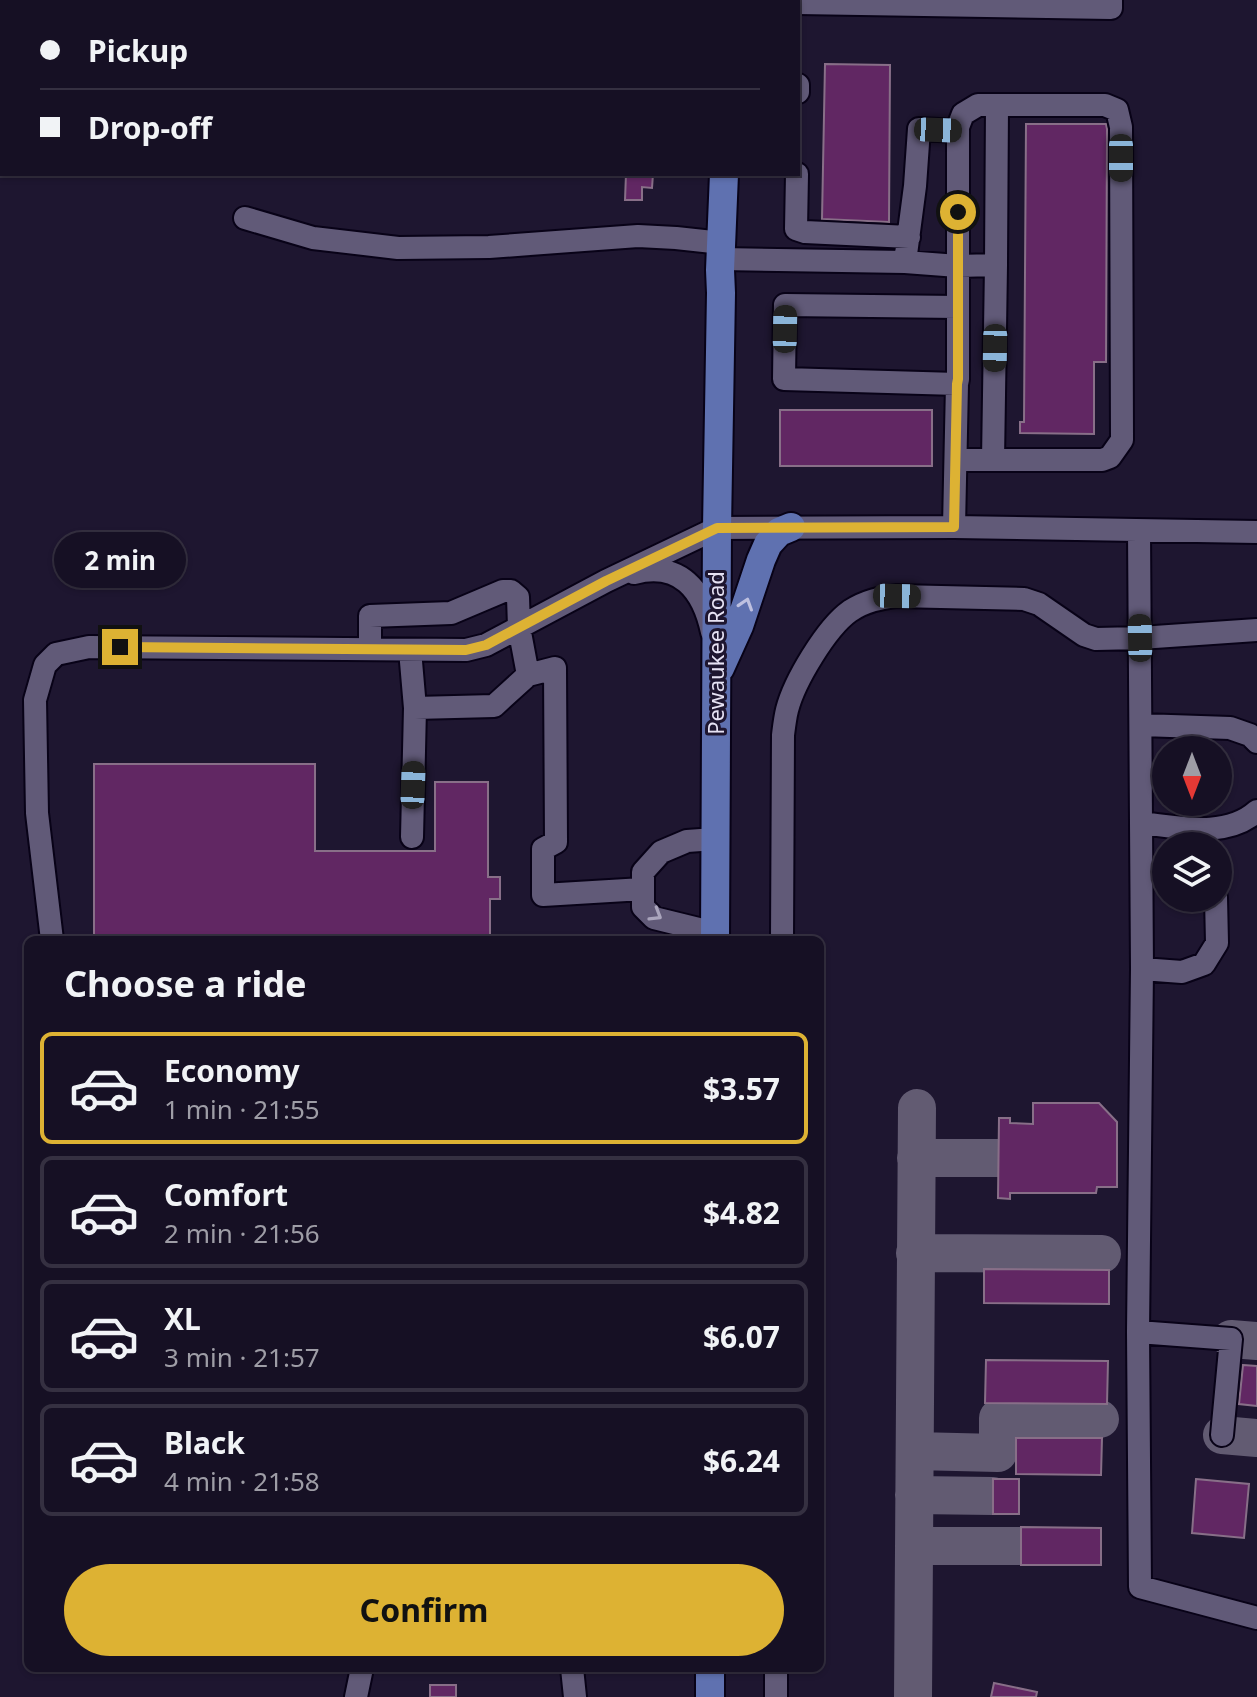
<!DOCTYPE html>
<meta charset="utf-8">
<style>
body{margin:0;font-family:"Noto Sans",sans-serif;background:#231e31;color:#f1f3f6;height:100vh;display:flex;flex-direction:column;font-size:30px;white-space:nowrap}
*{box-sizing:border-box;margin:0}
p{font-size:26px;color:#9e9da6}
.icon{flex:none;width:44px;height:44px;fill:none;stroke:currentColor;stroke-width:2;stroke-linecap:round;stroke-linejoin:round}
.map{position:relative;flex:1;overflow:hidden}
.side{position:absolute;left:24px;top:936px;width:800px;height:736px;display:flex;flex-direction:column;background:#161024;border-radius:12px;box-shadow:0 2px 6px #0004,0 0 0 2px #353041}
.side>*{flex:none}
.hud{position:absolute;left:0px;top:0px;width:800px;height:176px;box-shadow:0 2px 6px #0004,0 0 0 2px #353041;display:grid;align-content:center;height:176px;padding:0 40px;background:#161024}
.needle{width:52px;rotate:180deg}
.buttons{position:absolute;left:1152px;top:736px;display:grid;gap:16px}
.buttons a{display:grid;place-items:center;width:80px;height:80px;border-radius:50%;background:#161024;box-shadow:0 2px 6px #0004,0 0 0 2px #353041;font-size:40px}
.end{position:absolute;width:36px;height:36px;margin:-18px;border:10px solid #ddb233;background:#111;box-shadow:0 0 0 4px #111}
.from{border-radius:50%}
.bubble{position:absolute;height:56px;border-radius:28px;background:#161024;box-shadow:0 2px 6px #0004,0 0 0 2px #353041;font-size:26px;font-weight:700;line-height:56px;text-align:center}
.car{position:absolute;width:24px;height:48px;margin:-24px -12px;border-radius:10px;box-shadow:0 0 6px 2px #0007;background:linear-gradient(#222 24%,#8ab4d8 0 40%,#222 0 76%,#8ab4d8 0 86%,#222 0)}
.hud b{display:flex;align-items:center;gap:28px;height:76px;font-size:30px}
.hud b+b{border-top:2px solid #353041}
.hud i{width:20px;height:20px;background:#f1f3f6}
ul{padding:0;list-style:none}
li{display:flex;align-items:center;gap:24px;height:112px;margin:0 16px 12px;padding:0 24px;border:4px solid #353041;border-radius:12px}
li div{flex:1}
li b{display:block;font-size:30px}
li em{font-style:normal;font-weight:700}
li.active{border-color:#ddb233}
li>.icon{width:72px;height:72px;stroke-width:1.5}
h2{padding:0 40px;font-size:36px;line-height:96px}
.action{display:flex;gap:16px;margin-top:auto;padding:16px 40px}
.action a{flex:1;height:92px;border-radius:48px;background:#ddb233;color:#111;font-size:32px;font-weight:700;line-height:92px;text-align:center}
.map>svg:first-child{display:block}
</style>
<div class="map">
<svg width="1257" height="1697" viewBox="0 0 1257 1697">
<rect width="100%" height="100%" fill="#1e1630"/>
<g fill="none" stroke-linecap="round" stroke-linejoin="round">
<path stroke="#625b72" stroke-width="38" d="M916 1158H998
M915 1253 1102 1254
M1231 1339 1257 1341
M1222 1435 1257 1438
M915 1451 998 1453V1418L1100 1419
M914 1495 993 1496
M914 1546H1021
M913 1697 917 1108"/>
</g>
<path fill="#612763" stroke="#886f88" stroke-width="2" d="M825 64 890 65 889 222 822 219Z
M1026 124H1106L1107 129 1106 362H1094V434L1020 433V422H1024Z
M626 174H653L652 188 642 187V200H625Z
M780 410H932V466H780Z
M94 764H315V851H435V782H488V877H500V899H490V940H94Z
M1033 1103H1099L1117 1122V1187H1097L1096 1193H1010V1199L998 1198 999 1118H1010V1123L1033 1124Z
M984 1269 1109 1270V1304L984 1303Z
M986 1360 1108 1361 1107 1404 985 1403Z
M1243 1365 1257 1366V1406L1239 1404Z
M1016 1438H1102L1101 1475 1016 1474Z
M993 1479H1019V1514H993Z
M1196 1479 1249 1484 1244 1538 1192 1533Z
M1021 1527 1101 1528V1565H1021Z
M994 1683 1037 1692 1036 1697H991Z
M430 1685H456V1697H430Z"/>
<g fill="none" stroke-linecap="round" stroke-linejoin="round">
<g stroke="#080217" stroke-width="26">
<path id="minor" d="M309 0V2
M370 0V2
M479 0V2
M581 0V2
M61 2V0
M95 2V0
M798 3 1111 8V0
M798 92V85
M797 174 796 229 805 232 909 237
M245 218 313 238 398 248 489 247 638 236 676 238 722 243
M721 259 905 262 915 186 919 129 958 131
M905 262 958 266 996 265 997 105
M957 384 784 379 785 305 958 307
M993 460 996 265
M954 527 957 384 958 379V127L963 114 978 105H1105L1117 110 1121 127 1122 440 1110 457 1102 460H956
M1139 531 1142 969 1138 1332 1140 1587 1257 1618
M634 573C680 561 703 590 712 632
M370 649V616L451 613 503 591H511L518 597 519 627 528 675 555 668 556 842 543 849V895L643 889
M410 650 415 708 494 706 528 675
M1141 725 1230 728 1250 735 1257 742
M1141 823C1178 827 1226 839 1257 811
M412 837 415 708
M715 933 654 918 643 907V872L661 852 687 841 715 839
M52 940 37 813 35 700 45 665 56 654 89 647 466 650 486 645 606 581 717 528 954 527 1257 532
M782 940 783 735C784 727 785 718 787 710 794 682 826 628 850 611 865 601 880 598 897 596L1024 599 1039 604 1084 635 1096 639 1140 638 1257 630
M1142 969 1182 972 1204 964 1217 943 1216 898
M1138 1332 1231 1339 1222 1435
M572 1668 575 1697
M356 1697 362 1668
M776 1697V1668"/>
</g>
<g stroke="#080217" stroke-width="32">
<path id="major" d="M727 2V0
M720 668 739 626 761 560 768 544 779 532 791 527
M715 940 717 528 721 293 720 270 724 174
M710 1697V1668"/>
</g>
<use href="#minor" stroke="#615a78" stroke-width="22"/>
<use href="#major" stroke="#5f71b0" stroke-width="28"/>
</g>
<defs><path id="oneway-chevron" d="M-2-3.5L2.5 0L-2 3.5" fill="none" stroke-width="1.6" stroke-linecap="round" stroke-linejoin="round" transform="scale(2)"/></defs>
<use stroke="#bec0e0" href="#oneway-chevron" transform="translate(746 604) rotate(-72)"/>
<use stroke="#aaa5bc" href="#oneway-chevron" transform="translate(656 915) rotate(31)"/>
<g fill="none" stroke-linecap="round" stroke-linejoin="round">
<path stroke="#ddb233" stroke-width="10" d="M120 647 466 650 486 645 606 581 717 528 954 527 957 384 958 379V212"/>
</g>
<g text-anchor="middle" stroke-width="6" stroke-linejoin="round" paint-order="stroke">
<g font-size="22" fill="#e6e2f4" stroke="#1e1630">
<text transform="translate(716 653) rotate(-90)" y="8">Pewaukee Road</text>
</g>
</g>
</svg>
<div class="buttons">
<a><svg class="needle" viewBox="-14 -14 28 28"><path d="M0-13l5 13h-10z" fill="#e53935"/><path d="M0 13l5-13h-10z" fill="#9e9da6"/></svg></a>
<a><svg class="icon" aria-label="layers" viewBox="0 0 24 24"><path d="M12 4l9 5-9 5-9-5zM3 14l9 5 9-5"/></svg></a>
</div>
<i class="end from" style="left:958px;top:212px"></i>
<i class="end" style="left:120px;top:647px"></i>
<div class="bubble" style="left:54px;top:532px;width:132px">2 min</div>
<i class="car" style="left:938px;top:130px;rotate:92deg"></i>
<i class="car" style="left:1121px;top:158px;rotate:180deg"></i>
<i class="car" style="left:785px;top:329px;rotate:1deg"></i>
<i class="car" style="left:995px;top:348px;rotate:181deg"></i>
<i class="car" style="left:897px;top:596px;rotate:91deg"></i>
<i class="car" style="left:1140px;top:638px;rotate:359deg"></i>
<i class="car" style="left:413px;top:785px;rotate:2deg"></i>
<div class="hud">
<b><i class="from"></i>Pickup</b>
<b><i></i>Drop-off</b>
</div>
<section class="side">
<h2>Choose a ride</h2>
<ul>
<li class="active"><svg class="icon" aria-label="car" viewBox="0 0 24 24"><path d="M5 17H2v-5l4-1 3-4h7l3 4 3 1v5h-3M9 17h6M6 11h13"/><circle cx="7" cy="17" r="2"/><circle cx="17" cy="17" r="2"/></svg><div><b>Economy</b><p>1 min · 21:55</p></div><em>$3.57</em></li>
<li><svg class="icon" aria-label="car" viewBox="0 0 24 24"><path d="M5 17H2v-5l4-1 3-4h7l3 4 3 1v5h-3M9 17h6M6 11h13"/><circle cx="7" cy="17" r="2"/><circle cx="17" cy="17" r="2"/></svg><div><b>Comfort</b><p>2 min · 21:56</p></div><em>$4.82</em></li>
<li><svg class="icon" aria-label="car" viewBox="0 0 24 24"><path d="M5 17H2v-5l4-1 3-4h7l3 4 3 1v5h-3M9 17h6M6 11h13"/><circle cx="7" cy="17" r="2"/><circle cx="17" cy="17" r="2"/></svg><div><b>XL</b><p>3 min · 21:57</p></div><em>$6.07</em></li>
<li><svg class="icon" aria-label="car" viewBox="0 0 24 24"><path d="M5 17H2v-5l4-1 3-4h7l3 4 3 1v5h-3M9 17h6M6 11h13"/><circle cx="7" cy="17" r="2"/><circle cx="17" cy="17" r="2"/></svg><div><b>Black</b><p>4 min · 21:58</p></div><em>$6.24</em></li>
</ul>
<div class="action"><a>Confirm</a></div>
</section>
</div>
